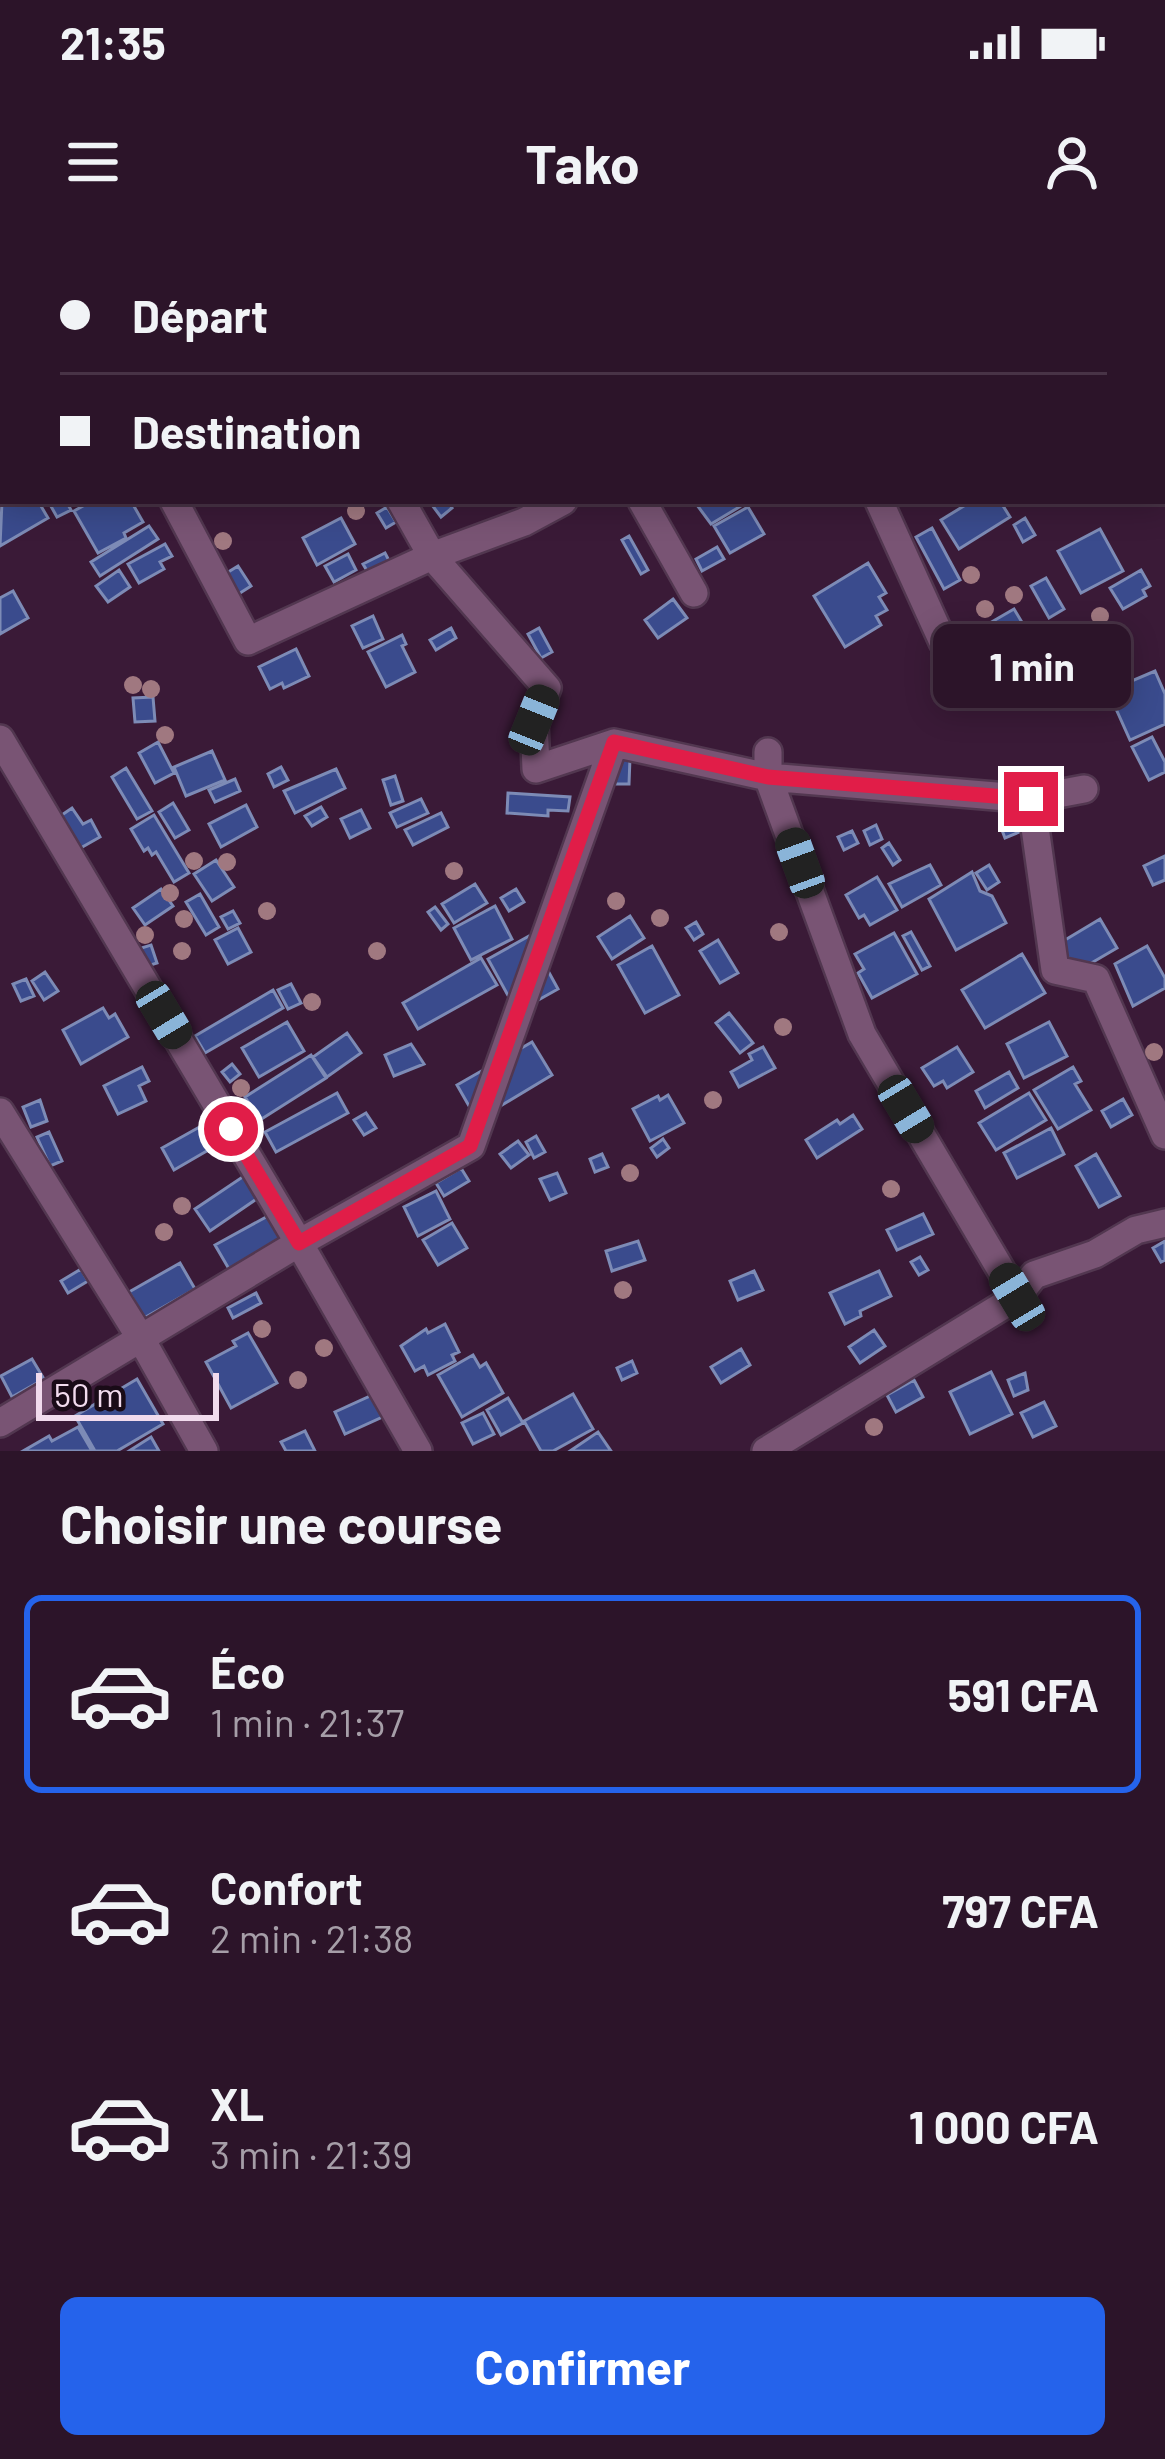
<!DOCTYPE html>
<html lang="fr">
<meta charset="utf-8">
<style>
body{margin:0;font-family:Barlow,sans-serif;background:#382135;color:#f1f3f6;height:100vh;display:flex;flex-direction:column;font-size:45px;white-space:nowrap}
*{box-sizing:border-box;margin:0}
p{font-size:39px;color:#a69ea8}
.icon{flex:none;width:66px;height:66px;fill:none;stroke:currentColor;stroke-width:2;stroke-linecap:round;stroke-linejoin:round}
.map{position:relative;height:1211px;overflow:hidden}
.panel{display:flex;flex-direction:column;background:#2c1429;flex:1}
.panel>*{flex:none}
.guide{position:absolute;left:0px;top:0px;width:1167px;height:264px;box-shadow:0 6px 30px #0003,0 0 0 3px #483346;display:grid;align-content:center;height:264px;padding:0 60px;background:#2c1429}
.scale{position:absolute;left:36px;bottom:30px;width:183px;box-sizing:border-box;padding-left:12px;border:6px solid #f1dbed;border-top:0;font-size:33px;line-height:42px;white-space:nowrap;color:#f1dbed;-webkit-text-stroke:9px #190b17;paint-order:stroke}
.end{position:absolute;width:54px;height:54px;margin:-27px;border:15px solid #e11d48;background:#fff;box-shadow:0 0 0 6px #fff}
.from{border-radius:50%}
.bubble{position:absolute;height:84px;border-radius:18px;background:#2c1429;box-shadow:0 6px 30px #0003,0 0 0 3px #483346;font-size:39px;font-weight:700;line-height:84px;text-align:center}
.car{position:absolute;width:36px;height:72px;margin:-36px -18px;border-radius:15px;box-shadow:0 0 9px 3px #0007;background:linear-gradient(#222 24%,#8ab4d8 0 40%,#222 0 76%,#8ab4d8 0 86%,#222 0)}
.guide b{display:flex;align-items:center;gap:42px;height:114px;font-size:45px}
.guide b+b{border-top:3px solid #483346}
.guide i{width:30px;height:30px;background:#f1f3f6}
ul{padding:0;list-style:none}
li{display:flex;align-items:center;gap:36px;height:198px;margin:0 24px 18px;padding:0 36px;border:6px solid transparent;border-radius:18px}
li div{flex:1}
li b{display:block;font-size:45px}
li em{font-style:normal;font-weight:700}
li.active{border-color:#2563eb}
li>.icon{width:108px;height:108px;stroke-width:1.5}
h2{padding:0 60px;font-size:54px;line-height:144px}
.cta{display:flex;gap:24px;margin-top:auto;padding:24px 60px}
.cta a{flex:1;height:138px;border-radius:18px;background:#2563eb;color:#fff;font-size:48px;font-weight:700;line-height:138px;text-align:center}
.status{display:flex;justify-content:space-between;align-items:center;height:84px;padding:0 60px;background:#2c1429;direction:ltr}
.status svg{height:33px;fill:currentColor}
header{display:flex;justify-content:space-between;align-items:center;height:156px;padding:0 60px;background:#2c1429;font-size:54px;font-weight:700}
.map>svg:first-child{display:block}
</style>
<div class="status"><b>21:35</b><svg viewBox="0 0 49 12"><path d="M0 12V9h3v3zM5 12V6h3v6zM10 12V3h3v9zM15 12V0h3v12zM26 1h20v11H26zM47 4h2v5h-2z"/></svg></div>
<header><svg class="icon" aria-label="menu" viewBox="0 0 24 24"><path d="M4 6h16M4 12h16M4 18h16"/></svg>Tako<svg class="icon" aria-label="person" viewBox="0 0 24 24"><circle cx="12" cy="8" r="4"/><path d="M4 21q1-7 8-7t8 7"/></svg></header>
<div class="map">
<svg width="1165" height="1211" viewBox="0 0 1165 1211">
<rect width="100%" height="100%" fill="#3a1a37"/>
<path fill="#5c1910" d="M280 0H482L483 3H282Z"/>
<path fill="#3a4b8d" stroke="#7d8bb6" stroke-width="3" d="M3 239V261H38L48 278 0 306Z
M48 261H66L71 270 57 277Z
M92 261H131L143 282 124 293 126 298 98 313 74 271Z
M429 261H447L452 268 441 277Z
M694 261H745L746 263 711 284Z
M972 261H1000L1010 277 959 309 941 280Z
M387 267 396 282 386 288 377 273Z
M748 267 764 294 730 313 714 286Z
M341 278 355 304 317 325 303 298Z
M1025 278 1035 295 1023 302 1014 285Z
M149 286 158 299 100 336 91 322Z
M932 288 960 340 944 349 916 297Z
M1100 289 1123 331 1081 353 1058 311Z
M629 296 648 330 641 334 622 300Z
M165 304 172 316 160 322 164 329 139 343 128 324Z
M717 307 724 319 702 331 696 319Z
M385 313 393 328 372 339 363 324Z
M348 314 356 330 334 342 325 326Z
M868 323 886 353 879 357 887 370 876 376 881 385 845 407 814 356Z
M238 326 251 346 237 355 225 334Z
M119 330 130 347 108 362 96 346Z
M1141 330 1150 346 1143 350 1146 356 1123 369 1110 348Z
M1046 338 1064 369 1049 378 1031 346Z
M13 351 28 378 0 394V358Z
M673 359 687 378 658 398 645 380Z
M1014 369 1026 389 987 411 976 391Z
M373 376 383 399 363 408 352 386Z
M451 388 456 398 436 410 430 400Z
M539 388 552 412 541 418 528 394Z
M402 395 406 404 402 406 415 432 386 447 368 412Z
M296 409 309 436 284 448 282 443 270 449 259 427Z
M1155 431 1165 454V484L1130 500 1108 451Z
M153 457 155 481 135 482 133 458Z
M1152 497 1165 522V532L1149 540 1132 507Z
M158 502 174 533 155 543 139 513Z
M212 511 225 540 186 556 174 527Z
M611 517 630 518 629 544H610Z
M281 527 288 540 274 547 268 534Z
M126 528 152 571 137 579 112 537Z
M336 529 345 548 295 573 284 551Z
M395 536 403 561 391 565 383 540Z
M235 539 240 551 215 562 209 550Z
M508 553 570 557 568 571 548 570V576L507 573Z
M421 559 428 573 397 587 390 573Z
M173 563 189 590 175 598 159 572Z
M246 565 257 587 221 607 209 584Z
M321 567 327 577 312 586 305 576Z
M72 568 83 584 91 580 100 597 77 610 56 579Z
M361 570 370 588 350 598 341 579Z
M441 573 448 587 413 605 405 590Z
M154 575 189 633 174 642 156 612 152 615 148 608 144 611 131 589Z
M1018 577 1024 590 1005 598 1000 585Z
M876 585 882 599 870 605 864 591Z
M852 591 858 603 844 610 838 597Z
M889 603 900 620 893 625 882 608Z
M1165 616V640L1153 645 1144 626Z
M216 620 234 647 212 661 194 634Z
M930 625 941 645 902 667 889 644Z
M989 625 999 642 987 650 976 633Z
M972 632 980 651 992 656 1006 683 956 710 929 659Z
M877 637 897 670 870 685 864 675 859 678 846 655Z
M475 644 487 663 454 683 442 664Z
M161 649 173 666 145 685 133 668Z
M516 649 524 662 509 671 501 658Z
M200 654 219 687 206 695 186 662Z
M495 666 512 699 471 720 454 688Z
M435 667 448 684 441 690 428 672Z
M233 671 240 683 228 689 221 677Z
M630 676 644 698 612 719 598 697Z
M1100 679 1117 708 1076 732 1060 703Z
M696 682 703 694 694 700 686 688Z
M238 688 251 712 228 724 215 700Z
M911 692 930 726 922 730 903 696Z
M894 693 917 734 872 758 858 733 864 729 855 714Z
M529 696 558 749 517 772 488 719Z
M718 700 738 733 720 743 700 711Z
M151 705 157 723 141 728 135 710Z
M652 706 679 755 645 773 618 725Z
M1147 706 1165 738V748L1133 766 1115 724Z
M1022 714 1045 753 985 788 962 750Z
M481 718 497 745 418 789 403 763Z
M45 732 58 751 44 760 32 741Z
M26 739 34 756 21 761 13 744Z
M291 744 301 763 288 769 278 750Z
M273 750 283 768 205 813 195 796Z
M103 768 109 778 115 774 128 797 81 824 63 790Z
M729 773 753 803 740 813 716 783Z
M287 782 304 811 259 837 242 808Z
M1049 782 1067 816 1024 838 1007 804Z
M347 793 361 813 327 837 313 817Z
M532 802 552 835 477 880 457 845Z
M411 804 424 824 394 836 385 815Z
M763 807 775 828 739 847 731 832 752 820 749 814Z
M957 807 973 832 947 848 943 841 934 846 922 828Z
M311 815 326 838 260 880 245 857Z
M232 824 240 834 230 842 222 832Z
M142 827 149 841 139 846 146 861 118 874 104 846Z
M1073 827 1081 841 1075 844 1091 870 1058 889 1034 850Z
M1009 832 1018 848 985 868 976 851Z
M337 853 348 873 276 912 265 892Z
M1029 853 1046 880 996 910 979 883Z
M668 855 684 883 650 901 633 869 658 856 660 860Z
M1123 859 1132 875 1111 887 1102 871Z
M40 860 47 881 31 887 23 867Z
M366 873 376 888 364 895 354 880Z
M853 875 862 889 817 918 806 900 837 880 840 884Z
M212 880 224 901 174 930 162 908Z
M1051 888 1064 914 1017 938 1004 913Z
M49 892 62 921 50 926 37 897Z
M536 896 545 912 534 918 526 902Z
M663 899 669 908 657 917 651 908Z
M518 901 529 915 511 928 500 914Z
M602 914 608 927 595 932 590 919Z
M1096 914 1120 956 1099 967 1076 926Z
M461 928 469 941 444 956 436 943Z
M557 933 566 953 550 960 540 939Z
M244 936 258 958 210 991 195 969Z
M436 951 450 979 418 996 404 967Z
M923 974 933 994 897 1010 887 990Z
M268 976 282 999 229 1029 215 1005Z
M452 983 467 1008 438 1025 423 1000Z
M638 1001 645 1020 612 1031 606 1011Z
M1165 1001V1020L1161 1022 1153 1008Z
M920 1017 928 1030 919 1035 911 1022Z
M180 1023 195 1049 144 1078 129 1052Z
M81 1029 88 1041 68 1053 61 1041Z
M754 1031 763 1050 738 1060 730 1041Z
M879 1031 891 1056 860 1071 861 1076 845 1084 830 1053Z
M256 1053 261 1063 233 1078 228 1068Z
M445 1084 459 1112 452 1115 455 1121 428 1135 424 1126 415 1131 401 1106 426 1089 428 1093Z
M874 1090 885 1106 860 1123 849 1107Z
M248 1093 277 1143 231 1168 206 1122 236 1106 233 1101Z
M741 1109 750 1125 721 1143 711 1127Z
M473 1115 480 1127 486 1123 503 1153 462 1177 438 1135Z
M32 1119 44 1139 12 1157 1 1136Z
M632 1121 637 1133 622 1140 617 1128Z
M991 1132 1012 1174 970 1194 950 1152Z
M1025 1133 1028 1150 1014 1156 1008 1140Z
M137 1139 163 1184 117 1211H95L75 1176Z
M914 1140 923 1157 896 1172 887 1155Z
M379 1152 389 1174 345 1194 335 1172Z
M573 1154 593 1189 553 1211H541L524 1181Z
M508 1158 523 1183 501 1195 487 1170Z
M1044 1162 1056 1186 1033 1197 1021 1173Z
M483 1173 494 1194 473 1204 462 1183Z
M78 1187 92 1211H23L49 1196 52 1201Z
M305 1191 315 1211H286L281 1202Z
M598 1192 611 1211H570Z
M151 1197 159 1211H129Z"/>
<g fill="none" stroke-linecap="round" stroke-linejoin="round">
<g stroke="#523750" stroke-width="32">
<path id="minor" d="M33 0 35 3
M256 0 258 3
M498 0 499 3
M739 0 741 3
M224 3 229 0
M1007 3 1011 0
M0 132 3 130
M1164 241 1165 242
M174 261 248 401 432 316 524 282 563 261
M401 261 432 316 547 448 534 480 536 529 614 503 768 537 1031 559 1084 549
M642 261 694 353
M879 261 943 402
M0 499 299 1003 418 1211
M768 512V537L862 794 1017 1057
M1031 559 1055 730 1096 739 1165 895
M0 872 140 1097 204 1211
M0 1183 299 1003 471 906 614 503
M766 1211 1017 1057 1034 1035 1095 1014 1136 990 1165 983"/>
</g>
<use href="#minor" stroke="#795474" stroke-width="27"/>
</g>
<g fill="#a07880">
<circle cx="356" cy="271" r="9"/>
<circle cx="223" cy="301" r="9"/>
<circle cx="971" cy="335" r="9"/>
<circle cx="1014" cy="355" r="9"/>
<circle cx="985" cy="369" r="9"/>
<circle cx="1100" cy="376" r="9"/>
<circle cx="133" cy="445" r="9"/>
<circle cx="151" cy="449" r="9"/>
<circle cx="165" cy="495" r="9"/>
<circle cx="1050" cy="572" r="9"/>
<circle cx="194" cy="621" r="9"/>
<circle cx="227" cy="622" r="9"/>
<circle cx="454" cy="631" r="9"/>
<circle cx="170" cy="653" r="9"/>
<circle cx="616" cy="661" r="9"/>
<circle cx="267" cy="671" r="9"/>
<circle cx="660" cy="678" r="9"/>
<circle cx="184" cy="679" r="9"/>
<circle cx="779" cy="692" r="9"/>
<circle cx="145" cy="695" r="9"/>
<circle cx="182" cy="711" r="9"/>
<circle cx="377" cy="711" r="9"/>
<circle cx="312" cy="762" r="9"/>
<circle cx="783" cy="787" r="9"/>
<circle cx="1154" cy="812" r="9"/>
<circle cx="241" cy="848" r="9"/>
<circle cx="713" cy="860" r="9"/>
<circle cx="630" cy="933" r="9"/>
<circle cx="891" cy="949" r="9"/>
<circle cx="182" cy="966" r="9"/>
<circle cx="164" cy="992" r="9"/>
<circle cx="623" cy="1050" r="9"/>
<circle cx="262" cy="1089" r="9"/>
<circle cx="324" cy="1108" r="9"/>
<circle cx="298" cy="1140" r="9"/>
<circle cx="874" cy="1187" r="9"/>
</g>
<g fill="none" stroke-linecap="round" stroke-linejoin="round">
<path stroke="#e11d48" stroke-width="15" d="M231 889 299 1003 470 906 614 502 768 537 1031 559"/>
</g>
</svg>
<div class="scale">50 m</div>
<i class="end from" style="left:231px;top:889px"></i>
<i class="end" style="left:1031px;top:559px"></i>
<div class="bubble" style="left:933px;top:384px;width:198px">1 min</div>
<i class="car" style="left:534px;top:480px;rotate:22deg"></i>
<i class="car" style="left:800px;top:623px;rotate:340deg"></i>
<i class="car" style="left:164px;top:775px;rotate:149deg"></i>
<i class="car" style="left:906px;top:869px;rotate:149deg"></i>
<i class="car" style="left:1017px;top:1057px;rotate:329deg"></i>
<div class="guide">
<b><i class="from"></i>Départ</b>
<b><i></i>Destination</b>
</div>
</div>
<section class="panel">
<h2>Choisir une course</h2>
<ul>
<li class="active"><svg class="icon" aria-label="car" viewBox="0 0 24 24"><path d="M5 17H2v-5l4-1 3-4h7l3 4 3 1v5h-3M9 17h6M6 11h13"/><circle cx="7" cy="17" r="2"/><circle cx="17" cy="17" r="2"/></svg><div><b>Éco</b><p>1 min · 21:37</p></div><em>591 CFA</em></li>
<li><svg class="icon" aria-label="car" viewBox="0 0 24 24"><path d="M5 17H2v-5l4-1 3-4h7l3 4 3 1v5h-3M9 17h6M6 11h13"/><circle cx="7" cy="17" r="2"/><circle cx="17" cy="17" r="2"/></svg><div><b>Confort</b><p>2 min · 21:38</p></div><em>797 CFA</em></li>
<li><svg class="icon" aria-label="car" viewBox="0 0 24 24"><path d="M5 17H2v-5l4-1 3-4h7l3 4 3 1v5h-3M9 17h6M6 11h13"/><circle cx="7" cy="17" r="2"/><circle cx="17" cy="17" r="2"/></svg><div><b>XL</b><p>3 min · 21:39</p></div><em>1 000 CFA</em></li>
</ul>
<div class="cta"><a>Confirmer</a></div>
</section>
